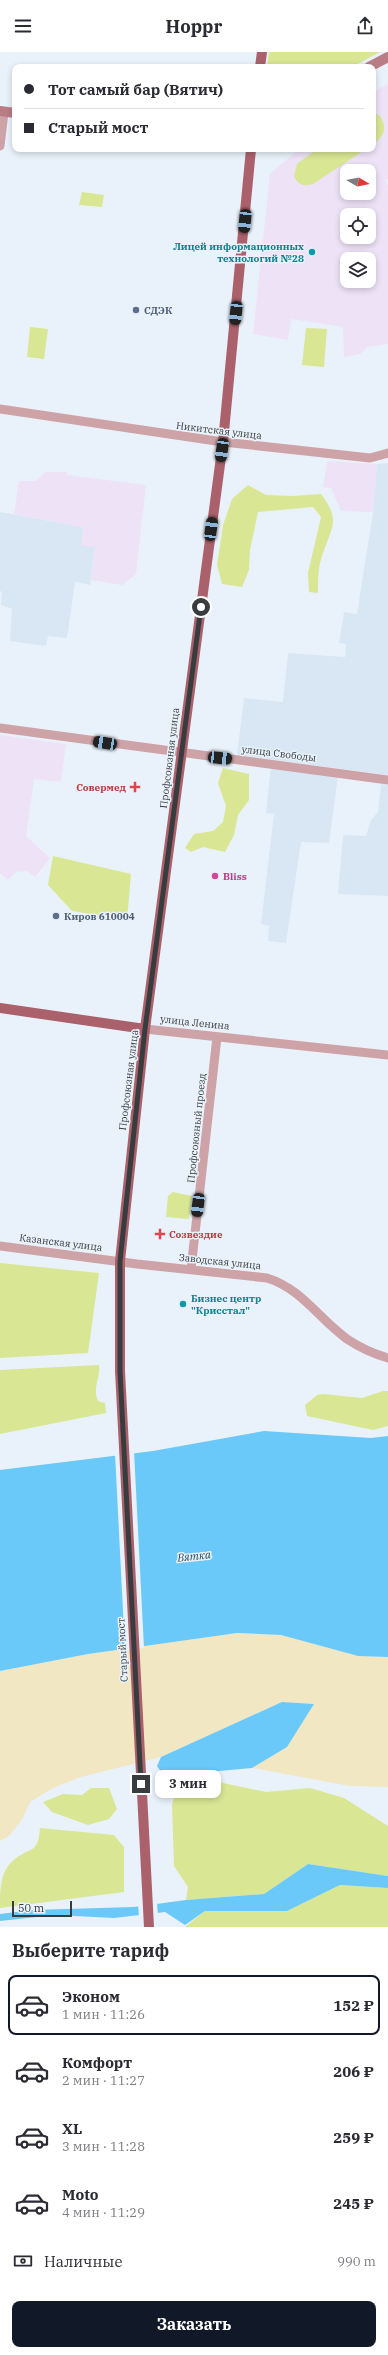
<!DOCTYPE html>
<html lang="ru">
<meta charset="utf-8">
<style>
body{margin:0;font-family:"IBM Plex Serif",serif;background:#f7f7f7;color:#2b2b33;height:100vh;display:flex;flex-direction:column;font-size:15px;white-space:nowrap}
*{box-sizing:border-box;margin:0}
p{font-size:13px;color:#7c7c81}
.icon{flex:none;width:22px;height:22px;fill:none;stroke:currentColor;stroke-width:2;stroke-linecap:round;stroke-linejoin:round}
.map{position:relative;height:1875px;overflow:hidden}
.drawer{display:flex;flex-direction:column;background:#fff;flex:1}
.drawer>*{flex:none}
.banner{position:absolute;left:12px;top:12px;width:364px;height:88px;border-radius:8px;box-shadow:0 2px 6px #0003;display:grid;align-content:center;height:88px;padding:0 12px;background:#fff}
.needle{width:26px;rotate:100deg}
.buttons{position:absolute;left:340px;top:112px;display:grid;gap:8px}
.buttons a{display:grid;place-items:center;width:36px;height:36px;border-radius:8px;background:#fff;box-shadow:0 2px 6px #0003;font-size:20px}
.scale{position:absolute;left:12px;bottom:10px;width:60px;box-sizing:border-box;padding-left:4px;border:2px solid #393c3f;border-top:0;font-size:11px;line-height:14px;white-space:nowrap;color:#393c3f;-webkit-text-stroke:3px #e9f2fa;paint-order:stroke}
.end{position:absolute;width:18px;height:18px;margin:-9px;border:5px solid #393c3f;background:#fff;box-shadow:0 0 0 2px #fff}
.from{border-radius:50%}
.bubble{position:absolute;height:28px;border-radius:8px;background:#fff;box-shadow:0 2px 6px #0003;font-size:13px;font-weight:700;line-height:28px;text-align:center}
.car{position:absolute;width:12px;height:24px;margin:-12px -6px;border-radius:5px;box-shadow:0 0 3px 1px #0007;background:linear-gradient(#222 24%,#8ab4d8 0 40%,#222 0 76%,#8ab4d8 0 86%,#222 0)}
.banner b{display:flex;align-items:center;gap:14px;height:38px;font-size:15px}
.banner b+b{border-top:1px solid #e1e1e2}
.banner i{width:10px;height:10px;background:#2b2b33}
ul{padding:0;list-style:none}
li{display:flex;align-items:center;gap:12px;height:60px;margin:0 8px 6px;padding:0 4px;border:2px solid transparent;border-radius:8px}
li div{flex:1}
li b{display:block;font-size:15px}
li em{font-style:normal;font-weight:700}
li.on{border-color:#111827}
li>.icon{width:36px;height:36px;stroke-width:1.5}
h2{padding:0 12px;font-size:18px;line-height:48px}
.pay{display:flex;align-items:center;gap:10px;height:44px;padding:0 12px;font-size:15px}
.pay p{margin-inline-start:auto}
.cta{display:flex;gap:8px;margin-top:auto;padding:8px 12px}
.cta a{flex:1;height:46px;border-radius:8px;background:#111827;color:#fff;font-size:16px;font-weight:700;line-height:46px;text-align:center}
header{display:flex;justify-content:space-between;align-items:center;height:52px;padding:0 12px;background:#fff;font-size:18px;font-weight:700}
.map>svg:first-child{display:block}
</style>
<header><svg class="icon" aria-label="menu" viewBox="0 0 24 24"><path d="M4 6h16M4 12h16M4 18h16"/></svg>Hoppr<svg class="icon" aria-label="share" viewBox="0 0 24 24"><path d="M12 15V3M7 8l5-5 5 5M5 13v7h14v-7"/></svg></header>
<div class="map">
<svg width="388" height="1875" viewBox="0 0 388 1875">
<rect width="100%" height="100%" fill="#e9f2fa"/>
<path fill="#d9e7f5" d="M388 411V723L237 703 244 646 283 650 288 601 345 605 346 592 339 591 344 560 357 562 373 460 377 412Z
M0 460 83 475 95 495 90 533 75 530 67 586 48 584 46 594 10 589 12 557 1 553 2 540 0 539Z
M271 714 338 724 329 791 301 790 286 891 268 889 269 874 261 872 274 762 266 761Z
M381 732 388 733V844L338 842 343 783 366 784 371 768 378 760Z"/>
<path fill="#ede2f6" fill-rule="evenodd" d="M388 32V127L385 128 388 134V292L367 295 360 302 344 305 343 275 291 267 288 288 253 282 270 122 299 97H373V40ZM347 119H369V141H347ZM347 163H369V185H347ZM347 207H369V229H347Z
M327 409 377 412 373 460 341 459 331 436 323 435Z
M45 420H67V423L146 433 136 522 122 533 91 528 95 495 81 493 83 475 14 462 19 429H36Z
M0 683 66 692 61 730 34 727 26 784 50 806 35 825 27 819 16 820 8 828 0 821Z"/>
<path fill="#d9e694" d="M269 0H380L352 15H279L267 14Z
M373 60 380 64C388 76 384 85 373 92Z
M317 97H366L313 132C304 135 298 133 294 124L297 112Z
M82 140 104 143 102 155 79 153Z
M30 275 48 277 44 307 27 305Z
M306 276 327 277 324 315 302 313Z
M248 433 266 443 292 444 321 442C341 469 332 474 323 501 318 514 318 527 318 541L309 540 308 521 321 465 313 455 258 460 250 498 249 518 242 535 222 532 217 513 223 473 232 447Z
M223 716 249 722V748L238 763 234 783 225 800 203 795 191 800 185 796 194 782 213 779 223 770 226 754 218 731Z
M53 804 131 822 127 868 72 859 48 833Z
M173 1140 192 1144 189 1167 166 1165 168 1144Z
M0 1211 99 1221 88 1301 0 1306Z
M99 1313C101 1325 92 1336 98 1349L105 1351 106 1361 0 1382V1318Z
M383 1339H388V1374L373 1378 307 1364 305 1353 317 1343 323 1342 362 1346Z
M180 1722 266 1740 310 1736 344 1746 388 1774V1824L308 1812 264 1842 186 1848 188 1835 174 1814 172 1753Z
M91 1736H109L117 1757 109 1767 88 1773 52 1760 43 1750 63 1742 82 1743Z
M40 1776 114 1783 124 1795V1840L0 1856C0 1838 0 1818 15 1807 32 1794 38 1802 40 1776Z
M340 1833 388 1836V1875H185L205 1859H287Z"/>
<path fill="#f1e7c2" d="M237 1581 281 1583 358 1604 388 1605V1735L350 1734 252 1716 287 1695 314 1652 282 1650 161 1705 81 1725 53 1736 30 1750 23 1766 9 1784 0 1789V1619L88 1602Z"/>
<path fill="#6ac9f9" d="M264 1379 371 1386 388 1384V1605L358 1604 281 1583 237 1581 88 1602 0 1619V1418L153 1399Z
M282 1650 314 1652 287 1695 252 1716 164 1724 157 1714 161 1705Z
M308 1812 388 1824V1836L340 1833 287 1859H205L185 1873 165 1860 114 1866 55 1863 0 1869V1862L32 1858 134 1855 186 1848 264 1842Z"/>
<path fill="#e9f2fa" d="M134 1399 144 1596 125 1599 115 1401Z
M157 1850 158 1863 139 1865 138 1853Z"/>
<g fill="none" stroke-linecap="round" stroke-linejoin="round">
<path stroke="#cea3a8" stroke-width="9" d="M0 94 4 60
M0 357 223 390 370 406 388 401
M0 676 388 728
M145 977 388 1003
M0 1194 137 1212 267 1226C302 1237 318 1266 347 1287 359 1295 374 1302 388 1306
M191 1217 217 985"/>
<path stroke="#ba7d85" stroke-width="10" d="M369 15 388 5
M0 59 15 61"/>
<path stroke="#ab616c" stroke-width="10" d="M260 15 262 0
M0 956 145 977
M149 1875 120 1319V1209L145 977 223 390 251 97"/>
</g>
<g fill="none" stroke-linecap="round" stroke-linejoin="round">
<path stroke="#393c3f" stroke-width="5" d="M141 1732 120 1319V1209L145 977 201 555"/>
</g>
<g fill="#0f9aa8" stroke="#e9f2fa" stroke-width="1.5">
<circle cx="312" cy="200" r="4"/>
<circle cx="183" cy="1252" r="4"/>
</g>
<g fill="#5c6f8a" stroke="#e9f2fa" stroke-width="1.5">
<circle cx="136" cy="258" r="4"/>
<circle cx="56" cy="864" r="4"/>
</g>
<g fill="#e0444e" stroke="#e9f2fa" stroke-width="1.5">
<path d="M133 729h4v4h4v4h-4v4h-4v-4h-4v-4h4z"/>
<path d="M158 1176h4v4h4v4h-4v4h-4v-4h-4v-4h4z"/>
</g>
<circle fill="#d1479c" stroke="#e9f2fa" stroke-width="1.5" cx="215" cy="824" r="4"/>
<g text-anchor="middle" stroke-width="3" stroke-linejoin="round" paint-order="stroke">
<g font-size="10" font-weight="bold" fill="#0d838f" stroke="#e9f2fa" text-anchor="end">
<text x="304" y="198">Лицей информационных<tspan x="304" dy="12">технологий №28</tspan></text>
<text x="191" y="1250" text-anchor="start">Бизнес центр<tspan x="191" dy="12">"Крисстал"</tspan></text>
</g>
<g font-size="10" font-weight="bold" fill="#4e5e75" stroke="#e9f2fa" text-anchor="start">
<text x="144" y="262">СДЭК</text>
<text x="64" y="868">Киров 610004</text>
</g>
<g font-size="10" fill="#393c3f" stroke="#e9f2fa">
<text transform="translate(219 378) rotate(7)" y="4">Никитская улица</text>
<text transform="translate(279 701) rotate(7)" y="4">улица Свободы</text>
<text transform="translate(169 706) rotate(-83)" y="4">Профсоюзная улица</text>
<text transform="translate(195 970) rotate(6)" y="4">улица Ленина</text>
<text transform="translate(128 1028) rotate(-83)" y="4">Профсоюзная улица</text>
<text transform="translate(196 1076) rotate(-84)" y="4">Профсоюзный проезд</text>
<text transform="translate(61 1190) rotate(7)" y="4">Казанская улица</text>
<text transform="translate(220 1209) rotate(6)" y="4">Заводская улица</text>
<text transform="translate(122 1598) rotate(-93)" y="4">Старый мост</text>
</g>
<g font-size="10" font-weight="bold" fill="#be3a42" stroke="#e9f2fa" text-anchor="end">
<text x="126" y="739">Совермед</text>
<text x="169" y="1186" text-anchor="start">Созвездие</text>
</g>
<g font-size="10" font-weight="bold" fill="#b23c85" stroke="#e9f2fa" text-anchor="start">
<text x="223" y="828">Bliss</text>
</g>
<g font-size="11" font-style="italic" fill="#214a5e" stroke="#e9f2fa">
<text transform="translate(194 1504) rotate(-6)" y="4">Вятка</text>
</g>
</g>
</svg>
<div class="buttons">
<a><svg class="needle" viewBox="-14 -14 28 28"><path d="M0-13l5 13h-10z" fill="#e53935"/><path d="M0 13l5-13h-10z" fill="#7c7c81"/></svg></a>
<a><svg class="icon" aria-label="locate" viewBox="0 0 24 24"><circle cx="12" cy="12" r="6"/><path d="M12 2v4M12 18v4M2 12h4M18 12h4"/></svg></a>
<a><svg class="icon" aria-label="layers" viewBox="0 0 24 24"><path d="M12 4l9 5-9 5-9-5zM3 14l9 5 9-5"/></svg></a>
</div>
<div class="scale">50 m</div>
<i class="end from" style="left:201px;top:555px"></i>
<i class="end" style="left:141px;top:1732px"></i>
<div class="bubble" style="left:155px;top:1718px;width:66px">3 мин</div>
<i class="car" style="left:245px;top:169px;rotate:186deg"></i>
<i class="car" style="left:236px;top:261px;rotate:186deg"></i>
<i class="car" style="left:222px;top:398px;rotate:188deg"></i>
<i class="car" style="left:211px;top:477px;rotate:8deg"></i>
<i class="car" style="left:105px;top:691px;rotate:279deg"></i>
<i class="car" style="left:220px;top:706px;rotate:96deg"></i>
<i class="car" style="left:198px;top:1153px;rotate:187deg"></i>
<div class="banner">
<b><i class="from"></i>Тот самый бар (Вятич)</b>
<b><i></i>Старый мост</b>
</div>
</div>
<section class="drawer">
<h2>Выберите тариф</h2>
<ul>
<li class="on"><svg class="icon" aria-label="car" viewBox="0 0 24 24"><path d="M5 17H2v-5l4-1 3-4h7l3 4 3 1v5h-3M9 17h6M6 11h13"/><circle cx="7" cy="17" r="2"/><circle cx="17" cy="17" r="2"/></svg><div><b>Эконом</b><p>1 мин · 11:26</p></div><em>152 ₽</em></li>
<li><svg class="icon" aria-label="car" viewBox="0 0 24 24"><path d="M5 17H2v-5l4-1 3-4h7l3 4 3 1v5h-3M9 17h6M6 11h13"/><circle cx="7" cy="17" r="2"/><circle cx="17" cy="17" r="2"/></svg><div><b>Комфорт</b><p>2 мин · 11:27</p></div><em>206 ₽</em></li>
<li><svg class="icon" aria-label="car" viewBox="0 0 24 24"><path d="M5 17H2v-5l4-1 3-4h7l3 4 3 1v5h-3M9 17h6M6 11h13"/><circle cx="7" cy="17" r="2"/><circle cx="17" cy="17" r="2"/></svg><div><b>XL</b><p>3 мин · 11:28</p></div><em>259 ₽</em></li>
<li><svg class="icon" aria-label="car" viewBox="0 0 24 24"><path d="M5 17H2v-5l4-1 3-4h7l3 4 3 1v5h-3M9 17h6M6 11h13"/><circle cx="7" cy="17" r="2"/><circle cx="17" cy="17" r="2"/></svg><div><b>Moto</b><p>4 мин · 11:29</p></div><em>245 ₽</em></li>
</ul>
<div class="pay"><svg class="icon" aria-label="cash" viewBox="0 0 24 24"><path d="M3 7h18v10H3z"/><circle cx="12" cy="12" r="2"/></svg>Наличные<p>990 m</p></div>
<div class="cta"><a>Заказать</a></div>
</section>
